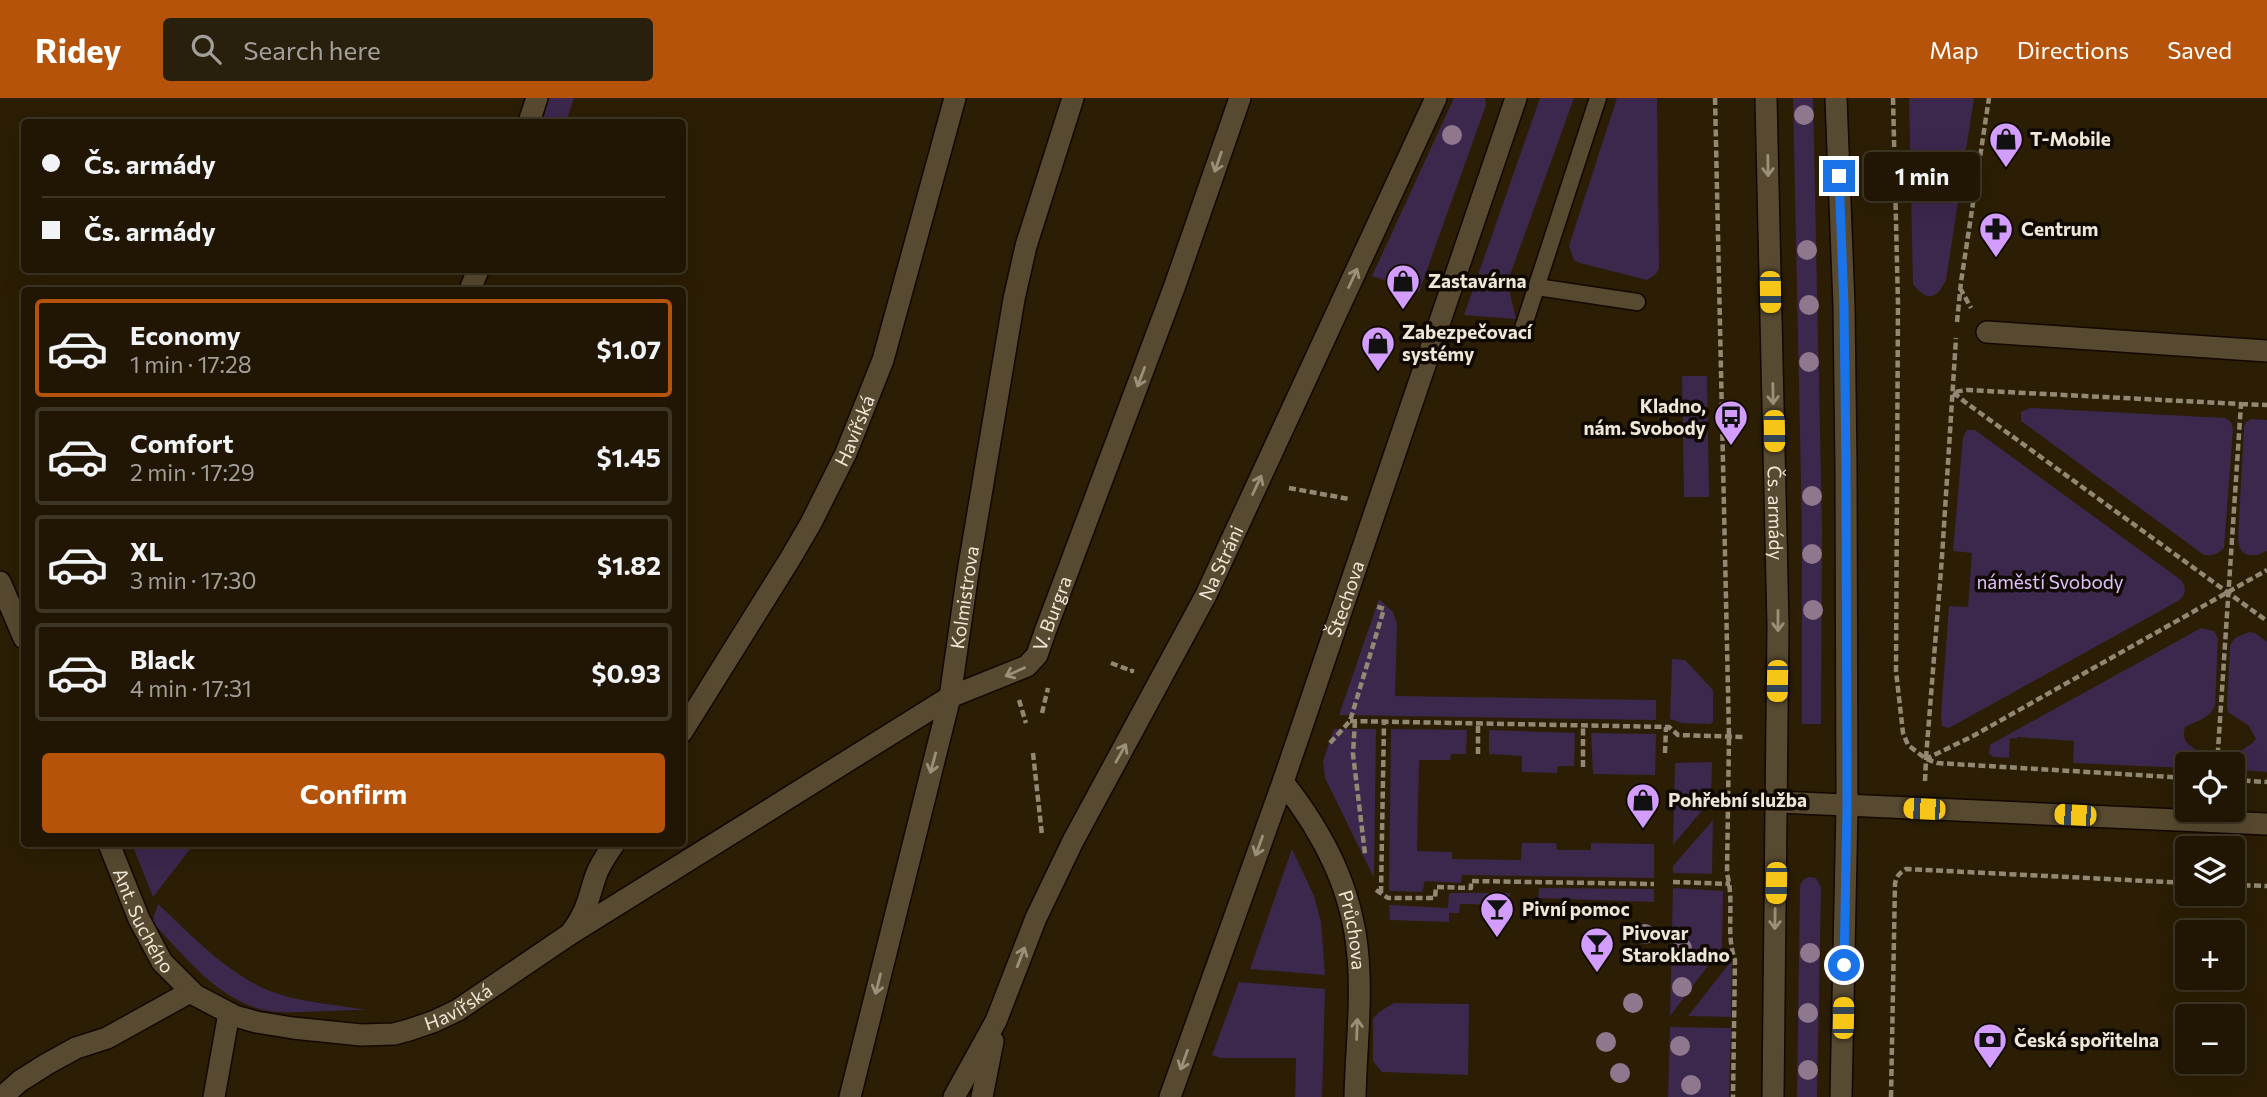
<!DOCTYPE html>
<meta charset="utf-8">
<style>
body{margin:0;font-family:Commissioner,sans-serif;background:#281f0d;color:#f1f3f6;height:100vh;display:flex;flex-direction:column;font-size:26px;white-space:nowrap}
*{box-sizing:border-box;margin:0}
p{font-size:23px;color:#a29f9a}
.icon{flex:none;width:38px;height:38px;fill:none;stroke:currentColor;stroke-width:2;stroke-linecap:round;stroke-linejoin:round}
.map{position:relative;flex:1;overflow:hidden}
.side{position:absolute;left:21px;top:189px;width:665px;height:560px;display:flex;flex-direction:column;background:#201603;border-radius:7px;box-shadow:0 7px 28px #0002,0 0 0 2px #3d3525}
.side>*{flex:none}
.guide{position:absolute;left:21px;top:21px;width:665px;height:154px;border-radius:7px;box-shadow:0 7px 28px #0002,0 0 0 2px #3d3525;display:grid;align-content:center;height:154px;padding:0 21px;background:#201603}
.controls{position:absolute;left:2175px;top:654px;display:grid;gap:14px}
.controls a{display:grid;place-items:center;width:70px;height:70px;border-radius:7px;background:#201603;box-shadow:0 7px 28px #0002,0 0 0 2px #3d3525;font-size:35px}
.end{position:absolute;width:32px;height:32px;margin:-16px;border:9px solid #1a73e8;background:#fff;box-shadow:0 0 0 4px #fff}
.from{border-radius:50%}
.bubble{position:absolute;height:49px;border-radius:7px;background:#201603;box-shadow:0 7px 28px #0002,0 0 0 2px #3d3525;font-size:23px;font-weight:700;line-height:49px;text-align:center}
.car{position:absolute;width:21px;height:42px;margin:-21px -10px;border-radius:9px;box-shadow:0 0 5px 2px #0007;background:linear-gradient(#f5c518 24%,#345 0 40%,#f5c518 0 76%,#345 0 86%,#f5c518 0)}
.guide b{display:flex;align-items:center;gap:24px;height:66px;font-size:26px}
.guide b+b{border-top:2px solid #3d3525}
.guide i{width:18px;height:18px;background:#f1f3f6}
ul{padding:12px 0 0;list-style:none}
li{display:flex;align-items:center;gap:21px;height:98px;margin:0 14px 10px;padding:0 7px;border:4px solid #3d3525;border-radius:7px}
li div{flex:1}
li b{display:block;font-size:26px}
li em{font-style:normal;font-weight:700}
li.current{border-color:#b45309}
li>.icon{width:63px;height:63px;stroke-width:1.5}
.button{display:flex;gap:14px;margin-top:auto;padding:14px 21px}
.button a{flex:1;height:80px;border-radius:7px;background:#b45309;color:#fff;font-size:28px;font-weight:700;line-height:80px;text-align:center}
header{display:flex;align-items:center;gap:42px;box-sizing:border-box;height:98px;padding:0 35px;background:#b45309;color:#fff}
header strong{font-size:33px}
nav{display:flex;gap:38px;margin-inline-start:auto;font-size:24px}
.search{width:490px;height:63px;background:#281f0d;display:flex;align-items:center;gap:18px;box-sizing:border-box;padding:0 24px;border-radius:7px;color:#a29f9a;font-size:26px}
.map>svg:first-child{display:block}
</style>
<header>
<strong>Ridey</strong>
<div class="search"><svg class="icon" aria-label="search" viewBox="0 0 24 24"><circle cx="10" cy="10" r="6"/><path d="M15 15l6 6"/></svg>Search here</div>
<nav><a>Map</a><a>Directions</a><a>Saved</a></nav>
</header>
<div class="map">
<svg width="2267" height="999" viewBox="0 0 2267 999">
<rect width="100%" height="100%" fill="#2b1e04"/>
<path fill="#3c274d" d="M549 0H574L566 24H542Z
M1454 0H1485L1486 7 1419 194 1372 178Z
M1540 0H1574L1510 177 1509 191 1516 221 1464 217Z
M1617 0H1657L1659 170 1656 176 1647 182 1580 165 1574 162 1569 148Z
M1793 0H1813L1822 430 1821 626H1802V431Z
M1909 0H1974L1946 182C1936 202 1927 204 1913 186Z
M1682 278H1707L1709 399H1684Z
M2030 310 2225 320 2231 324 2233 331 2224 450C2218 456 2213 458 2204 457L2021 323V314Z
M2251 321 2267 322V453C2253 460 2239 460 2238 441L2244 329 2246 324Z
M1967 332H1975L2181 482C2187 490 2186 497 2178 503L1949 630 1942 628 1941 617 1949 508 1968 509 1972 455 1953 453 1963 339Z
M1379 501 1393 514 1397 526 1395 598 1656 602V622L1339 617Z
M2201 530 2214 533 2218 540 2215 607C2211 620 2197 623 2185 629 2179 651 2200 646 2205 664L2203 667H2188L2187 670 2073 665 2074 643 2017 639V641L2010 640 2009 660 1993 659 1989 656 1990 647 1993 645Z
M2249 534 2255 535 2267 544V674L2237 672 2232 667 2233 658 2251 646 2256 641 2249 628 2228 614 2227 607 2230 547 2235 540Z
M1672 561 1685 562 1713 592V624L1710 626 1682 625 1670 621Z
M1334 631H1376L1374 780 1325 680 1323 663Z
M1391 631 1467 632 1466 656H1451L1450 662H1419L1417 753 1452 754V761L1521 762 1522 745H1556L1557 752H1591V745L1654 746V780L1462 777 1461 785 1425 783 1422 794 1389 793Z
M1489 632 1575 635 1574 668H1558L1557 675 1522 674V658L1489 656Z
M1591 635 1656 636 1655 677 1593 676Z
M1712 664 1711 702 1673 747 1675 665Z
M1713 722 1712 776 1673 775V768Z
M132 746H194L153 799Z
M1292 751 1314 798 1321 824 1325 877 1250 871Z
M1809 779 1816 780 1821 789 1817 999H1797L1800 787 1804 781Z
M1539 790 1654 791V804L1538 800Z
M1673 790 1723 793 1722 849 1670 918Z
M1449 795H1510V807L1460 806 1459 815H1449V824L1390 822 1389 807 1448 810Z
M158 806C190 836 224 872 265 891 295 904 334 906 366 912 337 912 308 915 279 914 224 911 187 860 152 824Z
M1732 862 1731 919 1688 918Z
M1239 884 1325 891 1322 999H1295L1296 960H1220L1212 957Z
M1394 905 1469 906 1468 977 1382 974 1373 963V921L1379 914Z
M1670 929 1731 930 1729 999H1668Z"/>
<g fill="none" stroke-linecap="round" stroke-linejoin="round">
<g stroke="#130700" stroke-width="19">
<path id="lane" d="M1537 189 1637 204
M1522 233 1598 0"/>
</g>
<g stroke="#130700" stroke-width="24">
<g id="street">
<path d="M529 24 537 0"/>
<path d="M470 192 478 172"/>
<path d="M1987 234 2267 253"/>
<path d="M0 484 24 540"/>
<path id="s1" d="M682 634 790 461 811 425 846 355 883 262 955 0"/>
<path id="s2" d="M1283 684C1324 736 1353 792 1358 859 1362 905 1356 953 1355 999"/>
<path d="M1777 704 2267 726"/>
<path id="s3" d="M109 746 139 821 162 864 195 897 235 918 256 924 293 930 361 937 394 936 409 932 435 923 458 912 570 836C586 816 588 802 595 780 599 767 607 756 614 746"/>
<path id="s4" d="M570 836 950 599 1027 568 1037 557 1045 534 1174 190 1240 0"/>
<path d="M2 999 20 983 47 966 76 950 107 940 190 894"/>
<path d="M214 999 229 915"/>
<path id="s5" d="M850 999 950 599 968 474 1014 201 1026 148 1073 0"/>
<path id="s6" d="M954 999 996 923 1036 820 1073 743 1206 497 1436 0"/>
<path d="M982 999 993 943"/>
<path id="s7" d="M1170 999 1283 684 1516 0"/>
</g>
</g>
<g stroke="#130700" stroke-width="24">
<g id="secondary">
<path id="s8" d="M1766 0 1778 527 1773 999"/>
<path d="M1836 0 1844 208 1846 370 1847 709 1841 999"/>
</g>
</g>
<path stroke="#928873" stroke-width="4.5" stroke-dasharray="7 3.5" stroke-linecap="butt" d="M1715 0 1729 638 1727 776C1735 804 1725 835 1735 862L1733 999
M1893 0 1898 206 1896 573 1903 635 1908 647 1926 661 1937 665 2188 680
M1960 190 1971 210
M1957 224 1961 184 1989 0
M2241 306 2267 307
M1289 390 1349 401
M1111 565 1132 573V571
M1019 602 1026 625
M1042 615 1048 590
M1350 623 1669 629 1678 637 1743 639
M1355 623 1353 656 1365 756
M1330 645 1350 623 1384 511 1375 508
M1033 655 1042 737
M1665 655 1666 629
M1478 656V626
M1926 660 1942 459 1956 240
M2217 667 2241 306 1967 292 1953 294 1965 304 2227 494 2267 523
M1583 669V628
M2233 682 2267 684
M1925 683 1926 661 1973 638 2267 472
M1673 784 1730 786
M2233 787 2267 788
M1376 792 1388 800H1435L1436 789 1471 790V783L1654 786
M1381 795 1384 625
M1891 999 1895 786C1896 779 1899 775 1906 771L2188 785"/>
<use href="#lane" stroke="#584a30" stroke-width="16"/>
<use href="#street" stroke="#584a30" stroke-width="21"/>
<use href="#secondary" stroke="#584a30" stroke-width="21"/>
</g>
<g fill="#8f778e">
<circle cx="1804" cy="17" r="10"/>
<circle cx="1452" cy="37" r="10"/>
<circle cx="1807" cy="152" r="10"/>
<circle cx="1809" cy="207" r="10"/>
<circle cx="1809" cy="264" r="10"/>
<circle cx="1812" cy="398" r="10"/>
<circle cx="1812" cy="456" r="10"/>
<circle cx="1813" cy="512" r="10"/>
<circle cx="1645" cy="836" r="10"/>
<circle cx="1682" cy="850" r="10"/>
<circle cx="1810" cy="855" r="10"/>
<circle cx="1682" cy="889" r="10"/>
<circle cx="1633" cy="905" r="10"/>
<circle cx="1808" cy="915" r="10"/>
<circle cx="1606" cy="944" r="10"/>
<circle cx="1680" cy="948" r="10"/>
<circle cx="1808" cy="972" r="10"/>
<circle cx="1620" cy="975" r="10"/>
<circle cx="1691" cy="987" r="10"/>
</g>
<defs><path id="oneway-shaft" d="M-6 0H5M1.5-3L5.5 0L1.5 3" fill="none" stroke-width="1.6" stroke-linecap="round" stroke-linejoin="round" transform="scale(1.75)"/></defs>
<g stroke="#9c907b">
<use href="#oneway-shaft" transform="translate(1218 64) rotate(109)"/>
<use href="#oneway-shaft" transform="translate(1768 68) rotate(89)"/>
<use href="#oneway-shaft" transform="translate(1353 180) rotate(-65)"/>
<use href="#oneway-shaft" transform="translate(1141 279) rotate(111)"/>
<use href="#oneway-shaft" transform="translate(1773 296) rotate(89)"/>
<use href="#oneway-shaft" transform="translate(1257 387) rotate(-65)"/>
<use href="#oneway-shaft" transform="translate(1778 523) rotate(90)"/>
<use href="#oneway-shaft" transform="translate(1015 574) rotate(156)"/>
<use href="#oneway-shaft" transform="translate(1121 655) rotate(-61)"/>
<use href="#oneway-shaft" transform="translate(933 665) rotate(105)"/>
<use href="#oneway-shaft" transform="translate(1259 748) rotate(110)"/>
<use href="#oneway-shaft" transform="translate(1775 821) rotate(91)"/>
<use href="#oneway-shaft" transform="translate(1021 859) rotate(-69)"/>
<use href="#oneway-shaft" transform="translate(878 886) rotate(104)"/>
<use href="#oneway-shaft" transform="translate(1357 931) rotate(-88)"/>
<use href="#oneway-shaft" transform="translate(1184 962) rotate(110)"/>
</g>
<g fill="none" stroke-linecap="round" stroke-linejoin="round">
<path stroke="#1a73e8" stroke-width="9" d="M1839 78 1844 208 1846 370 1847 709 1844 867"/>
</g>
<defs>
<g id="shop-pin" transform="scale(1.75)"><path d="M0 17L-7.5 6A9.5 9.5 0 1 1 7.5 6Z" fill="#d29dfd" stroke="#0f0902"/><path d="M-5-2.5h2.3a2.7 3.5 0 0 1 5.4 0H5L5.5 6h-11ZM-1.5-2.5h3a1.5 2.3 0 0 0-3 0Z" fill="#111"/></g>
<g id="pharmacy-pin" transform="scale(1.75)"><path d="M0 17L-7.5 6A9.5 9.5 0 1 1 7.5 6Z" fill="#d29dfd" stroke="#0f0902"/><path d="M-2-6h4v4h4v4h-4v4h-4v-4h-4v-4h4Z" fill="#111"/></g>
<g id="bus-pin" transform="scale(1.75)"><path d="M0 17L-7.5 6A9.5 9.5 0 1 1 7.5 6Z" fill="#d29dfd" stroke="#0f0902"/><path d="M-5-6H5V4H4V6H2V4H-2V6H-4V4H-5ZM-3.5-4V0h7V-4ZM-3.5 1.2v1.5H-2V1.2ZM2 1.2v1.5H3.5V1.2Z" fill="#111"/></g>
<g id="bar-pin" transform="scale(1.75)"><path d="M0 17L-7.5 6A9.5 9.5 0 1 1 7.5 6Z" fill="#d29dfd" stroke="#0f0902"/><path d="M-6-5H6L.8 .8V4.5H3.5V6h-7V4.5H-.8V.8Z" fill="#111"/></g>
<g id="bank-pin" transform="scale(1.75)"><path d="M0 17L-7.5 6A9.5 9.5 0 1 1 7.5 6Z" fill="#d29dfd" stroke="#0f0902"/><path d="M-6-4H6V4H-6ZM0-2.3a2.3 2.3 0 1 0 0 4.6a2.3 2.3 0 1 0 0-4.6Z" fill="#111"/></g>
</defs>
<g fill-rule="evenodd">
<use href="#shop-pin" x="2006" y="41"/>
<use href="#pharmacy-pin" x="1996" y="131"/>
<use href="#shop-pin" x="1403" y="183"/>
<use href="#shop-pin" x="1378" y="245"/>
<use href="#bus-pin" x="1731" y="319"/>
<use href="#shop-pin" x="1643" y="702"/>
<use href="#bar-pin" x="1497" y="811"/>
<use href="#bar-pin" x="1597" y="846"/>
<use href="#bank-pin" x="1990" y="942"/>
</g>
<g text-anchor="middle" stroke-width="7" stroke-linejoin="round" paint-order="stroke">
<g font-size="19" font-weight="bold" fill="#eee6d6" stroke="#0f0902" text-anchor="start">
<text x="2030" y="48">T-Mobile</text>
<text x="2021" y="138">Centrum</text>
<text x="1428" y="190">Zastavárna</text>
<text x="1402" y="241">Zabezpečovací<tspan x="1402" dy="22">systémy</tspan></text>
<text x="1706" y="315" text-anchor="end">Kladno,<tspan x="1706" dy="22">nám. Svobody</tspan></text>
<text x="1668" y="709">Pohřební služba</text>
<text x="1522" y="818">Pivní pomoc</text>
<text x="1622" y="842">Pivovar<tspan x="1622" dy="22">Starokladno</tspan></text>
<text x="2014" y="949">Česká spořitelna</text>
</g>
<g font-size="19" fill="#eee6d6" stroke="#0f0902">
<text dy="7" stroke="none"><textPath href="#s1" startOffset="348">Havířská</textPath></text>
<text dy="7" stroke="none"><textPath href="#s8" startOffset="415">Čs. armády</textPath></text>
<text dy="7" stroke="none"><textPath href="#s6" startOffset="598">Na Stráni</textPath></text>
<text dy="7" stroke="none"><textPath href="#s5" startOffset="513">Kolmistrova</textPath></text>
<text dy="7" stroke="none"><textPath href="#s7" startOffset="528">Štechova</textPath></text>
<text dy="7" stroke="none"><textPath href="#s4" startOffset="590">V. Burgra</textPath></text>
<text dy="7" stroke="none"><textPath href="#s3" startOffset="84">Ant. Suchého</textPath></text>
<text dy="7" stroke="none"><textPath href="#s2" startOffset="166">Průchova</textPath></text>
<text dy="7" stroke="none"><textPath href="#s3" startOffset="452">Havířská</textPath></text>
</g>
<g font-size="19" fill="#e1c0fe" stroke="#0f0902">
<text x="2050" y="491">náměstí Svobody</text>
</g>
</g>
</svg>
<div class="controls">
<a><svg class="icon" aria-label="locate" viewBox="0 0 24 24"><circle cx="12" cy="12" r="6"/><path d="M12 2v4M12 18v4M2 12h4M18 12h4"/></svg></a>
<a><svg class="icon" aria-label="layers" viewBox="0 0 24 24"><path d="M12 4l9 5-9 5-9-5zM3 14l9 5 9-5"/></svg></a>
<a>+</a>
<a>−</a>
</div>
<i class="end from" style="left:1844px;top:867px"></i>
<i class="end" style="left:1839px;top:78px"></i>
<div class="bubble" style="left:1864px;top:54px;width:116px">1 min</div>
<i class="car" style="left:1770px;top:194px;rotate:179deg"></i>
<i class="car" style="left:1774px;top:333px;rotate:179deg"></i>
<i class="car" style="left:1777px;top:583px;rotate:181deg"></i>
<i class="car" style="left:1924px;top:711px;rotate:272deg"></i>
<i class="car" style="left:2075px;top:717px;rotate:273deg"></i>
<i class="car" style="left:1776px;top:785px;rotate:181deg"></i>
<i class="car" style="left:1843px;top:920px;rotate:1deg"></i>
<div class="guide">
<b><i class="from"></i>Čs. armády</b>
<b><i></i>Čs. armády</b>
</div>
<section class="side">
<ul>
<li class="current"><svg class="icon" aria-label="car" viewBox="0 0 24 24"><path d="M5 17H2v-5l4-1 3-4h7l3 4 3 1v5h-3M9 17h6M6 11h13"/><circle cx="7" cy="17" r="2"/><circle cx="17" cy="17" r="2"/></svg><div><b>Economy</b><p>1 min · 17:28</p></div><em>$1.07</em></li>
<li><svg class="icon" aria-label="car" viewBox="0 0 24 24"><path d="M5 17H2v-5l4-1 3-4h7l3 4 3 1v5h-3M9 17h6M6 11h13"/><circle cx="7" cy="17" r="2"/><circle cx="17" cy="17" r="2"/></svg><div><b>Comfort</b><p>2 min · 17:29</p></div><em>$1.45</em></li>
<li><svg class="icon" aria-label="car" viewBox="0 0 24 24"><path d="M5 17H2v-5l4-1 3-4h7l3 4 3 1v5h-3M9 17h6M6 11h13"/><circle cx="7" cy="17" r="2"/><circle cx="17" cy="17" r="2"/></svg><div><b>XL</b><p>3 min · 17:30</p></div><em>$1.82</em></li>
<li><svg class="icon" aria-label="car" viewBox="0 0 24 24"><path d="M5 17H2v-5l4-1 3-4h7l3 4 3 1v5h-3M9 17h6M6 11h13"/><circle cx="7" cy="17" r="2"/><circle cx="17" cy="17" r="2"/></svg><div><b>Black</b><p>4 min · 17:31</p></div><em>$0.93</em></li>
</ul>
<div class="button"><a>Confirm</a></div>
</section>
</div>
